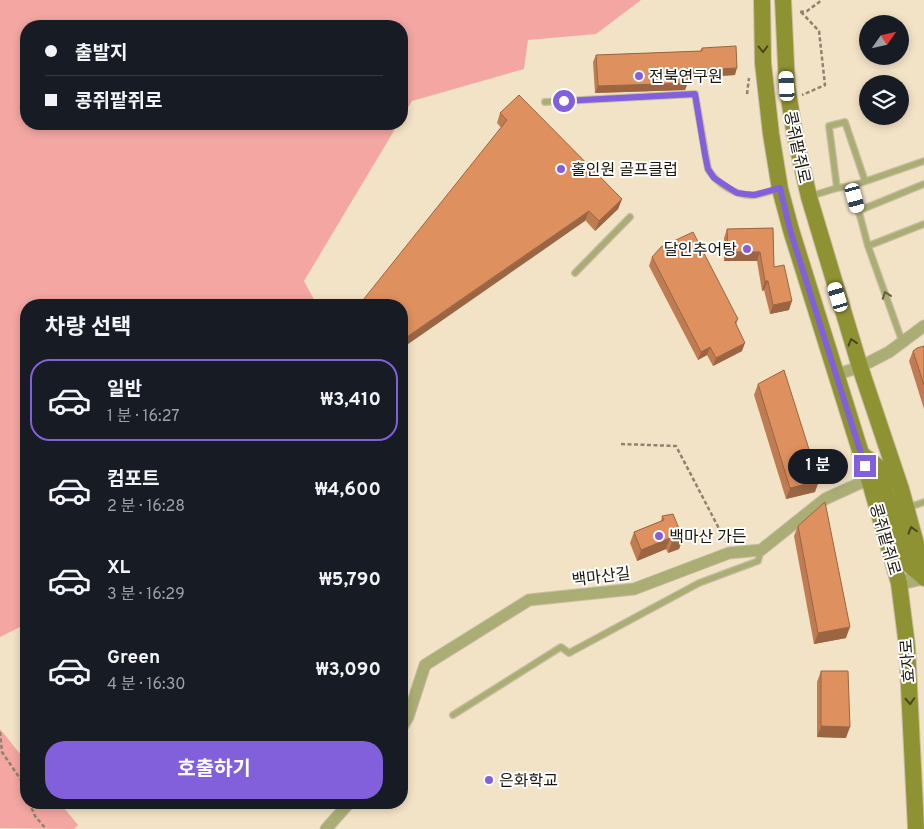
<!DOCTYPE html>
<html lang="ko">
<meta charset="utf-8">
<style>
body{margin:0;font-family:Overpass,"Noto Sans KR",sans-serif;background:#20242c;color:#f1f3f6;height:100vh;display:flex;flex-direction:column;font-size:19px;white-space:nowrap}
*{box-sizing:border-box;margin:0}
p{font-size:16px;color:#9ea1a6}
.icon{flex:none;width:28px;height:28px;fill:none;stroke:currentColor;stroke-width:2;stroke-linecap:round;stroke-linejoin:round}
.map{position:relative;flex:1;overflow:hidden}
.panel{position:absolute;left:20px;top:299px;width:388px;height:510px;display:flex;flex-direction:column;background:#171b24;border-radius:20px;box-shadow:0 2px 8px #0003}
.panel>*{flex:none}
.hud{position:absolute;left:20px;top:20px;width:388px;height:110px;border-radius:20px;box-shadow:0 2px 8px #0003;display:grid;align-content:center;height:110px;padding:0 25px;background:#171b24}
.needle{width:32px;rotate:56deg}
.controls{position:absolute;left:859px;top:15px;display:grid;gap:10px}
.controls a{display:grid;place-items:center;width:50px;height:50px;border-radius:50%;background:#171b24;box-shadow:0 2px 8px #0003;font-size:25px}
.end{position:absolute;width:22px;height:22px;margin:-11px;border:6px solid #8360db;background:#fff;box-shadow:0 0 0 2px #fff}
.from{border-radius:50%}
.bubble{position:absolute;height:35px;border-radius:18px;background:#171b24;box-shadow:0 2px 8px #0003;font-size:16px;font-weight:700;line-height:35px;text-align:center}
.car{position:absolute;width:15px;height:30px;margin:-15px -8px;border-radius:6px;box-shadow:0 0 4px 1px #0007;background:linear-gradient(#fff 24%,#345 0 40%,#fff 0 76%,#345 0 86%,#fff 0)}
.hud b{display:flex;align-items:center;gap:18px;height:48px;font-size:19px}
.hud b+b{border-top:1px solid #363941}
.hud i{width:12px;height:12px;background:#f1f3f6}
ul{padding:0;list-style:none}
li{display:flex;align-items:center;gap:15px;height:82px;margin:0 10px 8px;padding:0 15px;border:2px solid transparent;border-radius:20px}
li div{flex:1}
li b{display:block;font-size:19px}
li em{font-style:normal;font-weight:700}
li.active{border-color:#8360db}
li>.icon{width:45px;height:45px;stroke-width:1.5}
h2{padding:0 25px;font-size:22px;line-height:60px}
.button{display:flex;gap:10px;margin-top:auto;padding:10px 25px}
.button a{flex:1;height:58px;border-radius:20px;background:#8360db;color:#fff;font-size:20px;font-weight:700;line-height:58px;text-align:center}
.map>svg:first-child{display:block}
</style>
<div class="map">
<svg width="924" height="829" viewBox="0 0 924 829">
<rect width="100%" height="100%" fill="#f2e2c6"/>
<path fill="#f3a6a2" d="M0 0H641L596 34 528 40 524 69 412 101 401 119V26H26V124H398L304 281 317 305H26V624L0 637Z
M0 729 26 761V802L60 803 78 825 74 829 0 828Z"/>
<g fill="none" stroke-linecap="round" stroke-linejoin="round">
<g stroke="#cbbda5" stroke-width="8">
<path id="service" d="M545 102 695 94 708 169C717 184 737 197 755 195 762 194 770 191 778 189
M852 186 924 161
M837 188 829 126 845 122 865 181
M811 196 837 188 852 186 868 246 902 341
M858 211 924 184
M868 246 924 224
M575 273 630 217
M907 508 924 502
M453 715 561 647 569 653 699 583 758 561 761 550"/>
</g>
<g stroke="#cbbda5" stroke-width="13">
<path id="minor" d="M835 375 860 367 889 352 924 326
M401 729 408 717 425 665 529 600 634 589 729 553 761 550 825 499 869 479
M326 829 350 802"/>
</g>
<g stroke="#cbbda5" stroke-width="16">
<path id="tertiary" d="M899 583 924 577"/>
</g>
<g stroke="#cbbda5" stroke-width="18">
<path id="secondary" d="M762 0 763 63 771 134 780 189 791 230 869 479 899 583 907 646 916 829
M783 0 787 86 795 136 809 197 860 367 901 489 921 562 924 578
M860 453 877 466 907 563 924 577"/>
</g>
<path stroke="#8e836f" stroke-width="2.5" stroke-dasharray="4 2.5" stroke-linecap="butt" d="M800 12 807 11 822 0
M801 12 819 31 825 85 802 95
M747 94 749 78
M621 444 676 446 726 542
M0 732 2 752 21 780 26 794
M29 802 35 816 46 829"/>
<use href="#service" stroke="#aaae74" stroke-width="5.5"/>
<use href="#minor" stroke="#aaae74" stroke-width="11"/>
<use href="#tertiary" stroke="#aaae74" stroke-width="14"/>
<use href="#secondary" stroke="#8e9232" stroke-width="16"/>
</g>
<path fill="#bf7c52" d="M702 48 735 75 687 78 685 90 595 93 593 62 596 55 700 51Z
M500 113 622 199 618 209 595 231 497 123Z
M773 228 774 267 789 310 770 314 764 290 762 291 757 261H724V238L727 229Z
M652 257 738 319 736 325 742 351 713 366 707 355 698 360 649 266Z
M924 346V409L909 361 913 351Z
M758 384 815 492 786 499 754 395Z
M662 516 683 538 679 549 668 553 666 549 637 561 630 543 634 532 661 521Z
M798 526 846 638 814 644 794 536Z
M821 671 846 738 817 737V682Z"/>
<path fill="#9b6542" d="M737 68 735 75 684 78 686 71Z
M688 83 685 90 595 93 598 86Z
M622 199 618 209 595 231 599 221Z
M589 211 585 221 401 349V341Z
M728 252H760L757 261H724Z
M765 281H768L764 290 762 291Z
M792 301 789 310 770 314 773 305Z
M745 343 742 351 713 366 716 358Z
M710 347 707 355 698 360 701 352Z
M819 481 815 492 786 499 790 488Z
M670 538 666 549 637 561 641 550Z
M683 538 679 549 668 553 672 542Z
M850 627 846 638 814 644 818 633Z
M821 726 850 727 846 738 817 737Z"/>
<path fill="#de905f" stroke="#9b6542" d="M736 46 737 68 686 71 688 83 598 86 596 55 702 51V48Z
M519 95 622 199 599 221 589 211 401 341V305H359L507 120 500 113Z
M773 228 774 267 784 265 792 301 773 305 768 281H765L760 252H728L727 229Z
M693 232 738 319 735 322 745 343 716 358 710 347 701 352 652 257 661 247Z
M924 346V385L913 351 917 348Z
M784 370 819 481 790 488 758 384Z
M825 502 850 627 818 633 798 526Z
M673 514 683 538 672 542 670 538 641 550 634 532 664 520 662 516Z
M821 671H848L850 727 821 726Z"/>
<defs><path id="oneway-chevron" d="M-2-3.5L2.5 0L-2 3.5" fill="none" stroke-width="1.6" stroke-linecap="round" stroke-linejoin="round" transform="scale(1.25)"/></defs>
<g stroke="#49481b">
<use href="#oneway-chevron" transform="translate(763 49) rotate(89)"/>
<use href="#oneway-chevron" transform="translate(852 342) rotate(-107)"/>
<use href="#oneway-chevron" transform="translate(912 530) rotate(-106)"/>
<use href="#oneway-chevron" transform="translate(910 701) rotate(87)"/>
</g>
<use stroke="#626240" href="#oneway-chevron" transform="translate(886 295) rotate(-110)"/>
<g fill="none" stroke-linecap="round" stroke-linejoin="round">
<path stroke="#8360db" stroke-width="6" d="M564 101 695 94 705 155 708 169 714 178 737 193 754 195 780 188 790 230 865 466"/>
</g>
<g fill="#8360db" stroke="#fff" stroke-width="2">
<circle cx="639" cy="76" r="5"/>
<circle cx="561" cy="169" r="5"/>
<circle cx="747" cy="249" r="5"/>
<circle cx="659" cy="536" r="5"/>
<circle cx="489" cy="780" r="5"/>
</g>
<g text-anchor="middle" stroke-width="4" stroke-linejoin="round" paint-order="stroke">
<g font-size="16" fill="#1b160c" stroke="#fff" text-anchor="start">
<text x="649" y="82">전북연구원</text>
<text x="571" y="175">홀인원 골프클럽</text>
<text x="737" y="255" text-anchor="end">달인추어탕</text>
<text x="669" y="542">백마산 가든</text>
<text x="499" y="786">은화학교</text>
</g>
<g font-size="16" fill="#1b160c" stroke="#fff">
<text transform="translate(798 147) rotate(78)" y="6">콩쥐팥쥐로</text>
<text transform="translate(886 539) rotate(74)" y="6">콩쥐팥쥐로</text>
<text transform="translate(601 576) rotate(-7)" y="6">백마산길</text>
<text transform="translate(907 661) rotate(-94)" y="6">효자로</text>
</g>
</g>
</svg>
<div class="controls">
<a><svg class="needle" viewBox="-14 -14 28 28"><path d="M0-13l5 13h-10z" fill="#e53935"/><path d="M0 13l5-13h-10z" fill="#9ea1a6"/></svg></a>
<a><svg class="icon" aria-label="layers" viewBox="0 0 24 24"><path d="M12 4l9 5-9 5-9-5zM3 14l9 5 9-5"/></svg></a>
</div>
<i class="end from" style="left:564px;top:101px"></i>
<i class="end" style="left:865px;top:466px"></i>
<div class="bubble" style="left:788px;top:449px;width:60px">1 분</div>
<i class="car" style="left:787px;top:86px;rotate:357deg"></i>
<i class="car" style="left:855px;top:198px;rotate:165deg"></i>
<i class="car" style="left:838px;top:297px;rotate:343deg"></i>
<div class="hud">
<b><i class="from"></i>출발지</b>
<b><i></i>콩쥐팥쥐로</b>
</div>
<section class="panel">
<h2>차량 선택</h2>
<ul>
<li class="active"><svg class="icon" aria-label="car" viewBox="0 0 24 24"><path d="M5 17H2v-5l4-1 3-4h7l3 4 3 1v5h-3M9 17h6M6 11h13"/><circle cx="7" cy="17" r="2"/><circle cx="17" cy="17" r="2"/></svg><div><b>일반</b><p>1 분 · 16:27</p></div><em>₩3,410</em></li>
<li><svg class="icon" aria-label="car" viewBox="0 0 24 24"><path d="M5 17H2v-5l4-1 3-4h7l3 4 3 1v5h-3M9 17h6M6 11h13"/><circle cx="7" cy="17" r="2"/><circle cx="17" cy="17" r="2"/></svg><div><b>컴포트</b><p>2 분 · 16:28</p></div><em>₩4,600</em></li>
<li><svg class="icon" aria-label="car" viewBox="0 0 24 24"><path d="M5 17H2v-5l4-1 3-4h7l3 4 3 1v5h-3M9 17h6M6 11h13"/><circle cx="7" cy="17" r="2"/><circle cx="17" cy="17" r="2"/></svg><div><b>XL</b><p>3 분 · 16:29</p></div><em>₩5,790</em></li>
<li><svg class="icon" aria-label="car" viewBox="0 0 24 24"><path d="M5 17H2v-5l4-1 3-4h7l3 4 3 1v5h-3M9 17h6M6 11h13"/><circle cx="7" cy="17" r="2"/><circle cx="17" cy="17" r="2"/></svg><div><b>Green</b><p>4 분 · 16:30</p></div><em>₩3,090</em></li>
</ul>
<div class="button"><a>호출하기</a></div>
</section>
</div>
